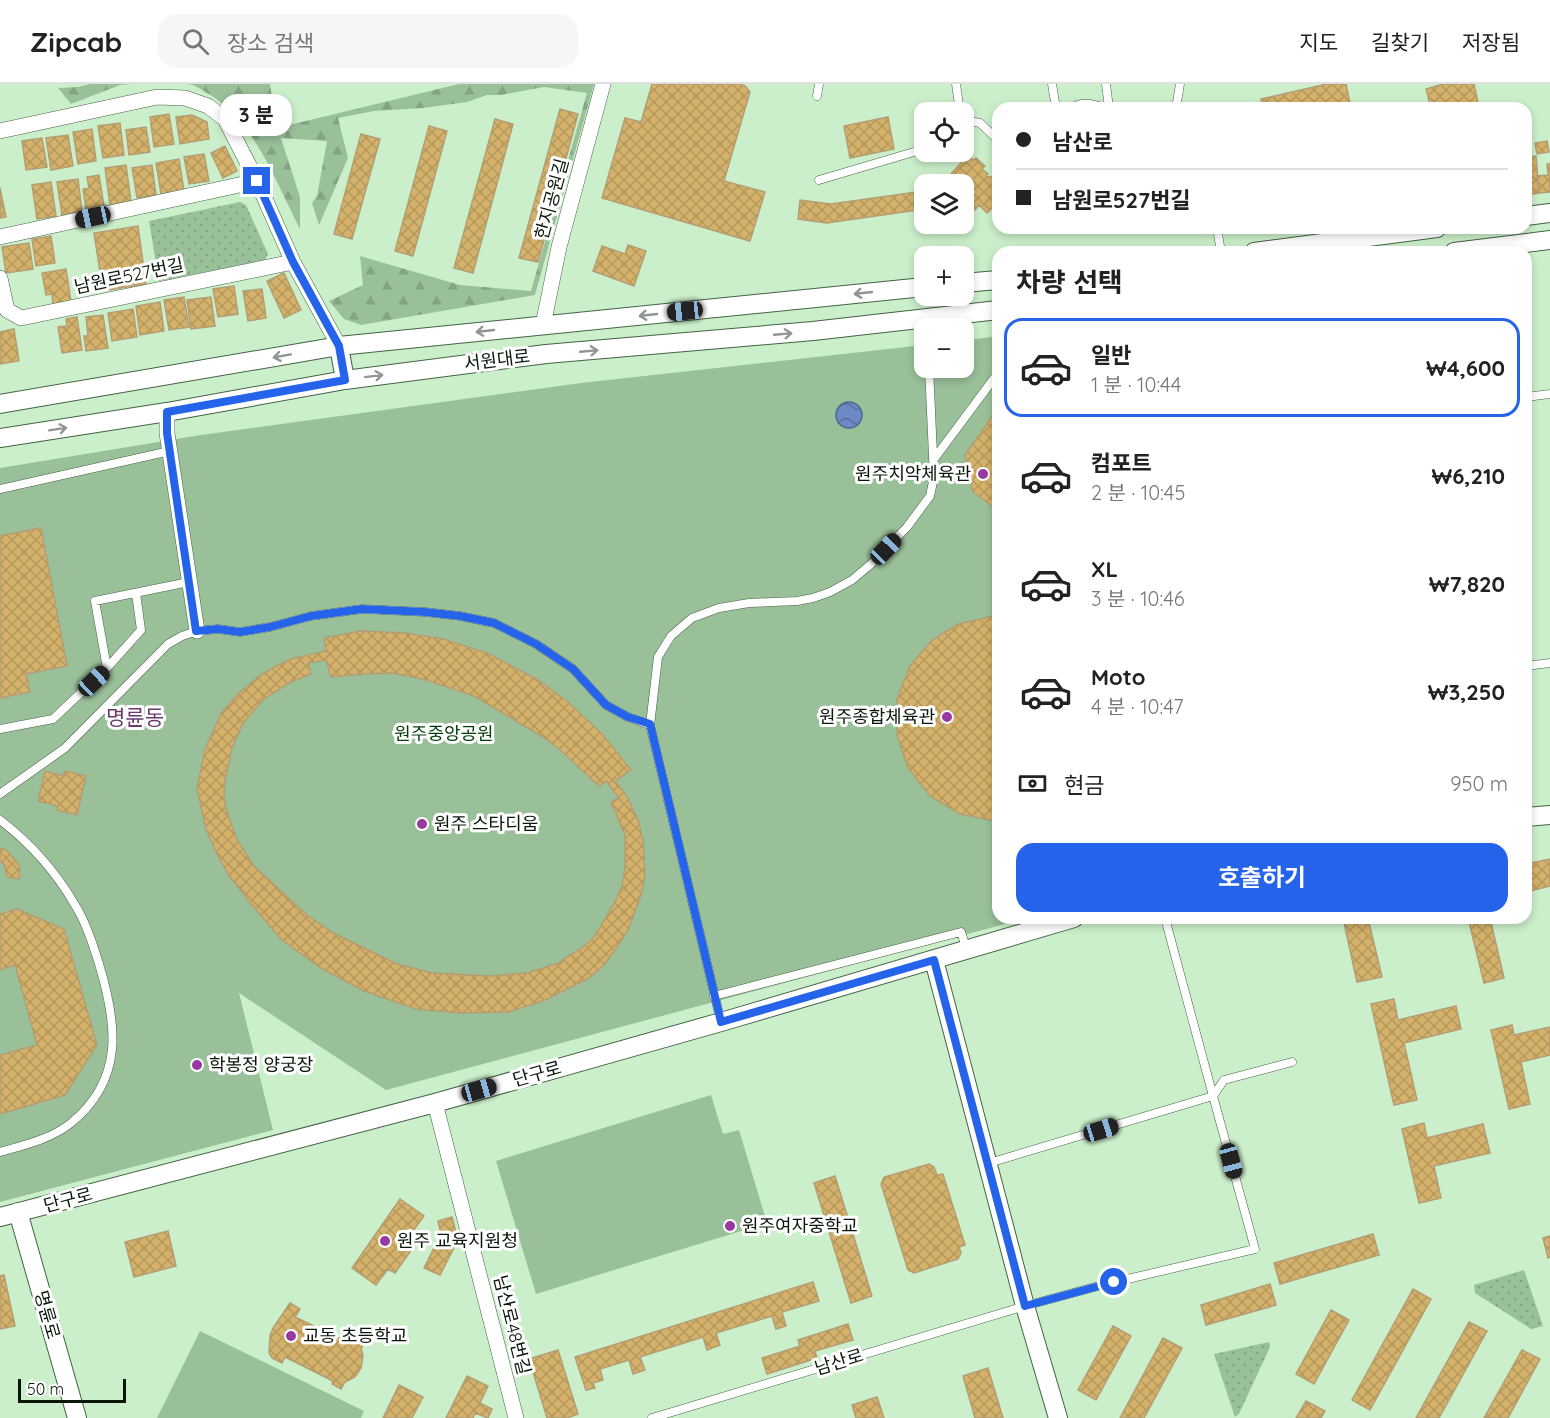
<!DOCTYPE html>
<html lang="ko">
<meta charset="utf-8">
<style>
body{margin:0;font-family:Quicksand,"Noto Sans KR",sans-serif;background:#f6f6f6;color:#222;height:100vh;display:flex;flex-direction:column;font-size:22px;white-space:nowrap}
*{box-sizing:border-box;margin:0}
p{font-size:20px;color:#767676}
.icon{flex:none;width:33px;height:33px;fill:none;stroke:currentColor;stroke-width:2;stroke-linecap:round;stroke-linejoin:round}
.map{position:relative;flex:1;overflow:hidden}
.side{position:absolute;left:992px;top:162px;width:540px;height:678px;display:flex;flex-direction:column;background:#fff;border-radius:18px;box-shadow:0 3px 9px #0003}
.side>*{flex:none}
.top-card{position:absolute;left:992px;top:18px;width:540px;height:132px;border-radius:18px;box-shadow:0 3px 9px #0003;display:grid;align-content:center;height:132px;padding:0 24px;background:#fff}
.fabs{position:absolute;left:914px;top:18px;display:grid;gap:12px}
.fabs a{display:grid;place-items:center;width:60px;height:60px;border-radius:12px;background:#fff;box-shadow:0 3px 9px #0003;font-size:30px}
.scale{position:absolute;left:18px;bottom:15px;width:108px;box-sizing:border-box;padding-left:6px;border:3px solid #091609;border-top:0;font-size:16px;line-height:21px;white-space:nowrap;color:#091609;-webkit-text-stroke:4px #fff;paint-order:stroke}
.end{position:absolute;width:27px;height:27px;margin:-14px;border:8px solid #2563eb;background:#fff;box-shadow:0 0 0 3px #fff}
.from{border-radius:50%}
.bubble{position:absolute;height:42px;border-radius:18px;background:#fff;box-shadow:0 3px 9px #0003;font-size:20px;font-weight:700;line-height:42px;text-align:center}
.car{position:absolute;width:18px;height:36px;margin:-18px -9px;border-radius:8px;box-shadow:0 0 4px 2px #0007;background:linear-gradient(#222 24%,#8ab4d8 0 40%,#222 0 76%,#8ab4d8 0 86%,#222 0)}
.top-card b{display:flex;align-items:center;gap:21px;height:57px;font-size:22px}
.top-card b+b{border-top:2px solid #e0e0e0}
.top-card i{width:15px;height:15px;background:#222}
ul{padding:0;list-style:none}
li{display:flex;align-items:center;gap:18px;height:99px;margin:0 12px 9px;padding:0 12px;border:3px solid transparent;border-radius:18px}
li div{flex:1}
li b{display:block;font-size:22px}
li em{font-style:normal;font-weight:700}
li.selected{border-color:#2563eb}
li>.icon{width:54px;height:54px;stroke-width:1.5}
h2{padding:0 24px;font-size:27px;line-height:72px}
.pay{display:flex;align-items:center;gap:15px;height:66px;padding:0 24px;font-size:22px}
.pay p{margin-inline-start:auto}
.button{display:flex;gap:12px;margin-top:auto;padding:12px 24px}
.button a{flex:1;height:69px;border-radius:18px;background:#2563eb;color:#fff;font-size:24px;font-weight:700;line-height:69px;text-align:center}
header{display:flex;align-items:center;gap:36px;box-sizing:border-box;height:84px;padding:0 30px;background:#fff;border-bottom:2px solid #e0e0e0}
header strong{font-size:28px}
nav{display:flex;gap:33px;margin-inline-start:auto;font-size:21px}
.search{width:420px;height:54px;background:#f6f6f6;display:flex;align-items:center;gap:15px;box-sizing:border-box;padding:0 21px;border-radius:18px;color:#767676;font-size:22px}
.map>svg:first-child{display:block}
</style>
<header>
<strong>Zipcab</strong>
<div class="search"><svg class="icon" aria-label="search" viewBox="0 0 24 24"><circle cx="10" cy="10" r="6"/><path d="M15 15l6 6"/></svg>장소 검색</div>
<nav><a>지도</a><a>길찾기</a><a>저장됨</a></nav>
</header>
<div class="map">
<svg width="1550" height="1334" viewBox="0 0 1550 1334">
<defs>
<pattern id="grass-dots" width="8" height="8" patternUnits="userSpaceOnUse" patternTransform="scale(1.5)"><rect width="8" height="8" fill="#9ac09a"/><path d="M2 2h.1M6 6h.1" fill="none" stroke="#83a483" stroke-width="1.8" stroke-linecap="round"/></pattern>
<pattern id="forest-firs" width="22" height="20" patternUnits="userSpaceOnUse" patternTransform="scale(1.5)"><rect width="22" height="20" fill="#9ac09a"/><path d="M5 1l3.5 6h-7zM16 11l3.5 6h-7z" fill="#83a483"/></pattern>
<pattern id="water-waves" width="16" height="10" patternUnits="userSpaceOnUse" patternTransform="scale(1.5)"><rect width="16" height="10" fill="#6d8ac7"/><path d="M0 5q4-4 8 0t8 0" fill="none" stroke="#5870a0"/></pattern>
<pattern id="building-cross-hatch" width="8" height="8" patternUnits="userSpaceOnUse" patternTransform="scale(1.5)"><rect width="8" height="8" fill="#d5b26b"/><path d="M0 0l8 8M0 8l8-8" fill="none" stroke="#b6985b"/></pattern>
</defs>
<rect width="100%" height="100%" fill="#cbefca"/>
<path fill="url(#grass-dots)" d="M240 118 246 121 268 170 265 176 159 197 149 137Z
M1524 1186 1543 1242 1531 1245 1475 1209 1474 1201Z
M1269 1258 1270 1263 1239 1330 1235 1333 1214 1270Z"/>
<path fill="url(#forest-firs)" d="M90 0H130L120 1 71 20 58 4 78 3Z
M187 0H270L275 32 285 42 459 0H594L535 211 361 241 344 235 329 217 363 201 360 172 460 201 531 207 587 9 544 3 501 11H487L467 18 423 24 374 27 338 34 348 74 319 141 312 119 317 112 327 57 281 54 300 113V145C276 99 257 42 212 12 203 7 197 1 187 0Z"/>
<path fill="#9ac09a" d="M997 252 998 834H1027L386 1006 239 909 273 1046 0 1118V384L201 351 581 299 924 261V284H963V257Z
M711 1011 723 1050 739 1046 767 1139 536 1210 496 1077Z
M200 1247 364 1327 361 1334H157Z"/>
<path fill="url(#water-waves)" stroke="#4f678e" stroke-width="1.5" d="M836 331a13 13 0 1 1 26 0a13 13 0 1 1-26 0Z"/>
<path fill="url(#building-cross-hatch)" stroke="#b39e74" stroke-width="1.5" fill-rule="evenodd" d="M652 0H740L745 2 750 8 724 97 765 108 750 157 602 114 625 34 641 38Z
M1327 0H1346L1351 24H1263L1261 15Z
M1443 0H1474L1478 18 1456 24H1431L1426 5Z
M560 25 578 30 538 178 519 174Z
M169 30 174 60 154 63 150 33Z
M192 31 207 38 209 55 180 60 176 33Z
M888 33 894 65 850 74 844 42Z
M495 35 513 40 473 189 454 184Z
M120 39 124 71 103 74 98 42Z
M429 42 447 47 413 172 395 167Z
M146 43 150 68 129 71 126 46Z
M92 45 96 77 78 80 73 48Z
M361 50 380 55 352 155 334 150Z
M68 51 73 82 51 86 46 54Z
M42 54 47 83 26 86 22 57Z
M1547 57 1549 68 1537 70 1535 59Z
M225 62 237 87 223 94 211 69Z
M204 70 209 97 189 100 184 73Z
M968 71 973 76 976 74 985 82 982 85 988 90 986 92 987 93 998 92V115L992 116 996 120 987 129 979 121 975 126 968 119 963 122V100H942Z
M1536 72 1539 109 1526 111V73Z
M179 75 184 107 161 110 156 79Z
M1547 80H1550V108L1539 109 1537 92 1548 91Z
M126 81 131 118 110 121 105 84Z
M152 81 156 111 137 114 132 84Z
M99 91 104 122 86 125 83 105 89 104 87 93Z
M78 95 82 127 62 131 57 98Z
M51 98 56 132 37 135 32 101Z
M0 104 6 133 0 134Z
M923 107 924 125 827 139 798 135 800 116 831 120Z
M138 142 146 200 103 207 94 149Z
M51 152 55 179 36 182 32 155Z
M29 159 33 185 6 189 2 163Z
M628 161 646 167 634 202 593 187 602 162 625 170Z
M66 185 71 218 53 220 52 210 46 211 42 189Z
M284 189 301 226 284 234 267 197Z
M234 202 238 230 218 233 213 205Z
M262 205 266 234 248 237 243 207Z
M184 213 189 243 169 246 164 216Z
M211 213 215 242 191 245 187 216Z
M160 218 164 247 140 251 136 222Z
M133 225 137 253 112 257 108 229Z
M103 231 108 264 86 267 84 252H88L86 233Z
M77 233 82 266 62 269 58 243 67 242 66 235Z
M14 245 19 277 0 280V248Z
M998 324V426L973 408 965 371Z
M41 444 67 582 26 590 30 608 0 614V452Z
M989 533H998V736L995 737 960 730 930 712 908 684 897 651V615L910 582 931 557 958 540Z
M360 547 405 549 443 555 487 569 538 596 568 618 603 651 631 686 615 697 626 711 638 736 643 756 645 791 641 811 628 846 617 863 604 881 589 894 543 917 508 928 461 929 416 925 364 907 321 884 282 856 251 820 228 790 216 768 206 745 197 704 205 665 222 628 239 609 258 593 274 583 291 575 326 567 324 554ZM326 576 331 593 363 590 392 589 423 595 474 612 543 653 558 664 599 702 606 697 619 714 611 718 625 751V784L622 802 615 818 596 850 586 861 558 879 527 889 491 892 432 889 397 880 333 849 307 831 255 783 237 756 226 725 224 711 225 696 232 664 243 639 265 614 291 598 311 590 308 579Z
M45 687 63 692 65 687 86 692 77 731 57 726 58 722 38 717Z
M0 764 6 766 17 778 20 784 19 795 7 793 4 780 0 778Z
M1550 775V802L1526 808V780Z
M17 825 64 845 97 961 65 1011 0 1030V971L37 961 15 881 0 886V830Z
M1343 834H1368L1382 893 1357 898Z
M1468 834H1490L1504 894 1484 899Z
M1394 915 1398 936 1456 922 1461 945 1404 959 1417 1016 1394 1021 1371 920Z
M1512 941 1514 951 1550 943V971L1521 978 1530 1020 1509 1025 1491 946Z
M1424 1039 1427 1054 1483 1040 1490 1069 1434 1082 1441 1114 1419 1119 1402 1045Z
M929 1080 934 1083 937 1091 943 1090 965 1161 959 1163 961 1169 958 1175 914 1189 908 1186 881 1100 884 1093Z
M835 1092 872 1212 851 1219 814 1099Z
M400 1115 424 1132 404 1159 412 1165 395 1189 388 1185 376 1201 352 1184Z
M452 1133 458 1156 440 1191 424 1184 441 1150 438 1137Z
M168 1147 176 1182 134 1193 125 1158Z
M1373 1150 1379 1171 1280 1200 1274 1179Z
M1550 1152V1173L1548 1174 1543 1154Z
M4 1191 15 1242 0 1245V1192Z
M813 1198 819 1217 782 1228 786 1242 776 1245 772 1232 716 1249 720 1261 707 1266 703 1253 640 1273 645 1286 633 1290 629 1276 600 1285 603 1296 593 1299 595 1304 586 1306 575 1273Z
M1270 1200 1276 1221 1206 1241 1201 1221Z
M1413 1205 1431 1215 1370 1326 1352 1316Z
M290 1219 300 1225 295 1233 351 1260 354 1254 364 1259 361 1265 363 1271 361 1284 355 1293 345 1298 341 1305 332 1300 333 1297 285 1273 282 1279 272 1274 269 1269 270 1252 273 1244Z
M1331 1226 1349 1236 1314 1300 1296 1290Z
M1469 1238 1487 1247 1439 1334H1416Z
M848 1240 853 1256 815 1267 817 1274 767 1290 762 1274 800 1262 798 1256Z
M1113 1242 1131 1252 1096 1316 1078 1306Z
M1163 1254 1182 1264 1144 1334H1120Z
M558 1266 578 1330 567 1334H547L529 1275Z
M1522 1266 1540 1275 1508 1334H1484Z
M988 1284 1003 1334H975L963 1292Z
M467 1292 488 1302 480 1319 492 1325 488 1334 475 1329 473 1334H446Z
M399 1301 423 1313 412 1334H383Z
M877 1313 884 1334H856L852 1321Z
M1306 1317 1325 1327 1321 1334H1296Z"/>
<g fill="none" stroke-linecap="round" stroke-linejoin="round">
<g stroke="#446344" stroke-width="9">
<path id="service" d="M956 0 960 28
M1052 0 1056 24
M1106 0 1109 24
M817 12 819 0
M1072 24C1082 16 1095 21 1106 24
M1176 24 1180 0
M963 36 980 39 998 56
M819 96 924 65
M1217 144 1221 168
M1526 313 1550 310
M934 375 998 289
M0 405 170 367
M1526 582 1550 579
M107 584 141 546 136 509
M650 641 658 573 671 552 692 534 719 524 749 519 797 517 813 514 830 508 852 496 871 480 907 443 930 412 934 393 929 284
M0 645 53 635 107 584 95 517 189 498
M0 710 65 664 168 560 182 552 197 547 218 545 240 548 270 543 311 532 362 525 425 528 460 532 494 539 536 560 573 585 606 621 628 633 650 641 721 938
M0 736C30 759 56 788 75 821 86 838 93 860 99 880 117 939 125 995 71 1039 51 1055 25 1061 0 1068
M714 912 961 848 967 866
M989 1079 1213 1012 1165 834
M652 1334 1025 1222 1102 1201 1255 1165 1213 1012 1224 996 1292 978"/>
</g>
<g stroke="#446344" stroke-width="16">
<path id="minor" d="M0 47 157 13 185 14 208 22 225 35 257 97 293 178 339 262
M0 153 257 97
M0 194 7 226 21 234 293 178
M543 241 559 163 603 0
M167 328V349L197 547
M435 1019 516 1334"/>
</g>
<g stroke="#446344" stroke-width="20">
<path id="tertiary" d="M1526 132 1550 129
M1254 168 1437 144
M1454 168 1550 156
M963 199 998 196
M339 262 345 296
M0 320 339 262 924 203
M0 354 167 328 345 296 546 270 813 247 998 226
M1526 733 1550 731
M934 876 1025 1222 1058 1334
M18 1128 77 1334
M0 1133 435 1019 721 938 1074 834"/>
</g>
<use href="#service" stroke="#fff" stroke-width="8"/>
<use href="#minor" stroke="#fff" stroke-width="15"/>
<use href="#tertiary" stroke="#fff" stroke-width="18"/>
</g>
<defs><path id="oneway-shaft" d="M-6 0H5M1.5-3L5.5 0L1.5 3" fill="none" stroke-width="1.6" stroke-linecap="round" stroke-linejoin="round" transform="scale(1.5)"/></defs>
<g stroke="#909690">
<use href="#oneway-shaft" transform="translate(863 209) rotate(174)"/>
<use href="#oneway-shaft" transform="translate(648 231) rotate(174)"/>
<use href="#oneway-shaft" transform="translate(485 247) rotate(174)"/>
<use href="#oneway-shaft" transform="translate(783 250) rotate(-5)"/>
<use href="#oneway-shaft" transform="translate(589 267) rotate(-5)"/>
<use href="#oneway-shaft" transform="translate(282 272) rotate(170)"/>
<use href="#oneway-shaft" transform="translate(374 292) rotate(-7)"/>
<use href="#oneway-shaft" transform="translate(58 345) rotate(-9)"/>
</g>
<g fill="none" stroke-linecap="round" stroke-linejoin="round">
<path stroke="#2563eb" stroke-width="8" d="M257 97 293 178 339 262 345 296 167 328V349L196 547 218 545 240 548 270 543 311 532 362 525 425 528 460 532 494 539 536 560 573 585 606 621 628 633 650 640 721 938 934 876 1025 1222 1114 1198"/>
</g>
<g fill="#9839a1" stroke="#fff" stroke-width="2">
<circle cx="983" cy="390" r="6"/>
<circle cx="947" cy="633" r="6"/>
<circle cx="422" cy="740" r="6"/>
<circle cx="197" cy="981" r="6"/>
<circle cx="730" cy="1142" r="6"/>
<circle cx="385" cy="1157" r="6"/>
<circle cx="291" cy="1252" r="6"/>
</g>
<g text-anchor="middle" stroke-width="6" stroke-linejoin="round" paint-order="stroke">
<g font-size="18" fill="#091609" stroke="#fff">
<text transform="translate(552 115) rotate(-75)" y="6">한지공원길</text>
<text transform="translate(129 192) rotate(-12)" y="6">남원로527번길</text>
<text transform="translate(497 276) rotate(-7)" y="6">서원대로</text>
<text transform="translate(537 990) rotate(-16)" y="6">단구로</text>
<text transform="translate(68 1116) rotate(-15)" y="6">단구로</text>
<text transform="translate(47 1231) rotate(74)" y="6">명륜로</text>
<text transform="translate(512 1241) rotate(76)" y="6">남산로48번길</text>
<text transform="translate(839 1278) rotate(-17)" y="6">남산로</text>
</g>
<g font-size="18" fill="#091609" stroke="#fff" text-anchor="start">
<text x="971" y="396" text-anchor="end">원주치악체육관</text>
<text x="935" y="639" text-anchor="end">원주종합체육관</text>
<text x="434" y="746">원주 스타디움</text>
<text x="209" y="987">학봉정 양궁장</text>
<text x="742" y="1148">원주여자중학교</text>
<text x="397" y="1163">원주 교육지원청</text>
<text x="303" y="1258">교동 초등학교</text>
</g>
<g font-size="18" fill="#003e07" stroke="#fff">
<text x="444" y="656">원주중앙공원</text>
</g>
<g font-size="21" fill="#6a3a6e" stroke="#fff">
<text x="135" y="641">명륜동</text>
</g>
</g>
</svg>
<div class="fabs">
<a><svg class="icon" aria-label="locate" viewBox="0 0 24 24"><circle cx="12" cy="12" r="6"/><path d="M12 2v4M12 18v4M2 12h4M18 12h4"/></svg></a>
<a><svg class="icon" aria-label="layers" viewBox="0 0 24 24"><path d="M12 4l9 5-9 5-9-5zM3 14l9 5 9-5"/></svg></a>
<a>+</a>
<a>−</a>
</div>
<div class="scale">50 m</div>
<i class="end from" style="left:1114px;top:1198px"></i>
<i class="end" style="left:257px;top:97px"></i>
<div class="bubble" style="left:220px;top:10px;width:72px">3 분</div>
<i class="car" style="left:93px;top:133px;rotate:258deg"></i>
<i class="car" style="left:685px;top:227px;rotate:264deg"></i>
<i class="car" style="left:886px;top:465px;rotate:44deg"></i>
<i class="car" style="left:94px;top:597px;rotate:47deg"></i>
<i class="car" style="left:479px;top:1006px;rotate:74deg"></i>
<i class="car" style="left:1101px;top:1046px;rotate:73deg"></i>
<i class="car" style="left:1231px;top:1077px;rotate:165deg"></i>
<div class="top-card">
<b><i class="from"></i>남산로</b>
<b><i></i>남원로527번길</b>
</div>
<section class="side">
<h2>차량 선택</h2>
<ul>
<li class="selected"><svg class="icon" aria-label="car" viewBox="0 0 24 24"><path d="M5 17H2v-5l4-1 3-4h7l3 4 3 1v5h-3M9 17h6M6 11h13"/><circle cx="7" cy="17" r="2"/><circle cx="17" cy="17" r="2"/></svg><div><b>일반</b><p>1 분 · 10:44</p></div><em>₩4,600</em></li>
<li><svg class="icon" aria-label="car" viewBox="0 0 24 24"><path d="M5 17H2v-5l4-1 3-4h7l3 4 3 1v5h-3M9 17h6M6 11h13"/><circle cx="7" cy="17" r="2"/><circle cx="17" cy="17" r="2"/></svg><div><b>컴포트</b><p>2 분 · 10:45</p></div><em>₩6,210</em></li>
<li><svg class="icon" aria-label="car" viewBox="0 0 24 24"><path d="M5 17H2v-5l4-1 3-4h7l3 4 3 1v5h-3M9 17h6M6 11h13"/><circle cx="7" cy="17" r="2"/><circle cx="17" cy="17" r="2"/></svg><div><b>XL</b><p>3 분 · 10:46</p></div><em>₩7,820</em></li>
<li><svg class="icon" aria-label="car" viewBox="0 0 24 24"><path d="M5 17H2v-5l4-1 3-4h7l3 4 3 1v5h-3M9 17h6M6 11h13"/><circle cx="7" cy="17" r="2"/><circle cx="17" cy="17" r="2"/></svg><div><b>Moto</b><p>4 분 · 10:47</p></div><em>₩3,250</em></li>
</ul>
<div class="pay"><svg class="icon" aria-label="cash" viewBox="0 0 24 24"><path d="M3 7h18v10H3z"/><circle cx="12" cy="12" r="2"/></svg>현금<p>950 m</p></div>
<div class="button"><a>호출하기</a></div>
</section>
</div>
